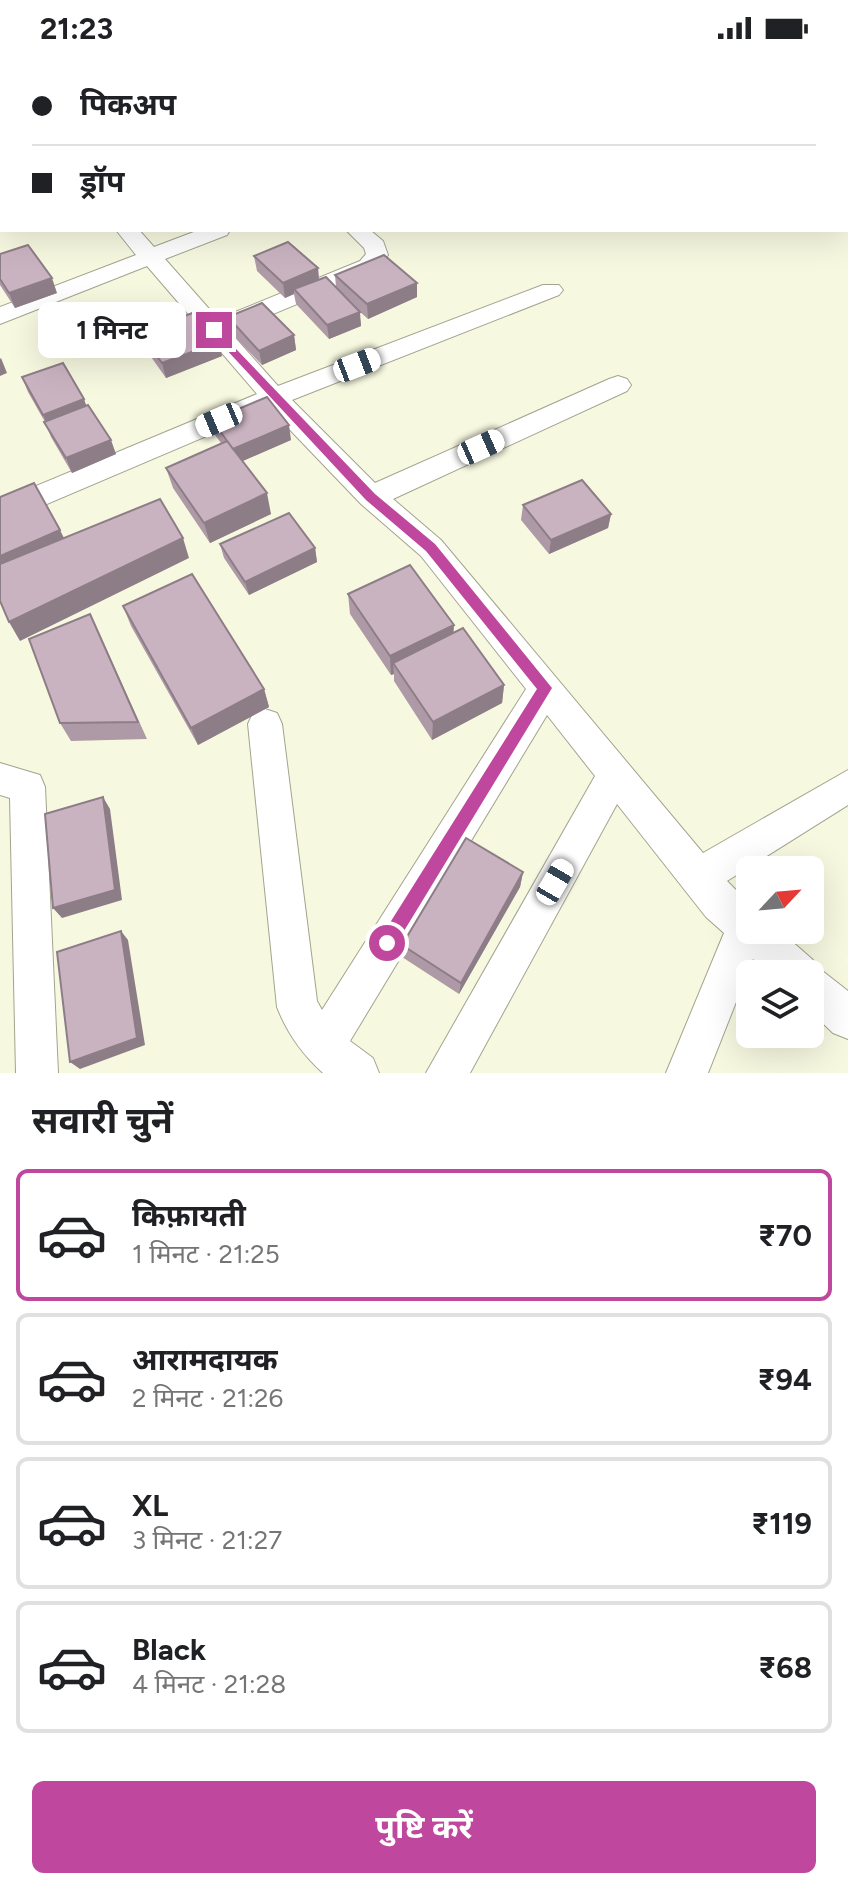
<!DOCTYPE html>
<html lang="hi">
<meta charset="utf-8">
<style>
body{margin:0;font-family:Figtree,"Noto Sans Devanagari",sans-serif;background:#f6f6f6;color:#202124;height:100vh;display:flex;flex-direction:column;font-size:30px;white-space:nowrap}
*{box-sizing:border-box;margin:0}
p{font-size:26px;color:#757577}
.icon{flex:none;width:44px;height:44px;fill:none;stroke:currentColor;stroke-width:2;stroke-linecap:round;stroke-linejoin:round}
.map{position:relative;height:1017px;overflow:hidden}
.drawer{display:flex;flex-direction:column;background:#fff;flex:1}
.drawer>*{flex:none}
.banner{position:absolute;left:0px;top:0px;width:848px;height:176px;box-shadow:0 8px 32px #0002;display:grid;align-content:center;height:176px;padding:0 32px;background:#fff}
.needle{width:52px;rotate:64deg}
.tools{position:absolute;left:736px;top:800px;display:grid;gap:16px}
.tools a{display:grid;place-items:center;width:88px;height:88px;border-radius:12px;background:#fff;box-shadow:0 8px 32px #0002;font-size:40px}
.end{position:absolute;width:36px;height:36px;margin:-18px;border:10px solid #bf479d;background:#fff;box-shadow:0 0 0 4px #fff}
.from{border-radius:50%}
.bubble{position:absolute;height:56px;border-radius:12px;background:#fff;box-shadow:0 8px 32px #0002;font-size:26px;font-weight:700;line-height:56px;text-align:center}
.car{position:absolute;width:24px;height:48px;margin:-24px -12px;border-radius:10px;box-shadow:0 0 6px 2px #0007;background:linear-gradient(#fff 24%,#345 0 40%,#fff 0 76%,#345 0 86%,#fff 0)}
.banner b{display:flex;align-items:center;gap:28px;height:76px;font-size:30px}
.banner b+b{border-top:2px solid #e0e0e0}
.banner i{width:20px;height:20px;background:#202124}
ul{padding:0;list-style:none}
li{display:flex;align-items:center;gap:24px;height:132px;margin:0 16px 12px;padding:0 16px;border:4px solid #e0e0e0;border-radius:12px}
li div{flex:1}
li b{display:block;font-size:30px}
li em{font-style:normal;font-weight:700}
li.selected{border-color:#bf479d}
li>.icon{width:72px;height:72px;stroke-width:1.5}
h2{padding:0 32px;font-size:36px;line-height:96px}
.cta{display:flex;gap:16px;margin-top:auto;padding:16px 32px}
.cta a{flex:1;height:92px;border-radius:12px;background:#bf479d;color:#fff;font-size:32px;font-weight:700;line-height:92px;text-align:center}
.status{display:flex;justify-content:space-between;align-items:center;height:56px;padding:0 40px;background:#fff;direction:ltr}
.status svg{height:22px;fill:currentColor}
.map>svg:first-child{display:block}
</style>
<div class="status"><b>21:23</b><svg viewBox="0 0 49 12"><path d="M0 12V9h3v3zM5 12V6h3v6zM10 12V3h3v9zM15 12V0h3v12zM26 1h20v11H26zM47 4h2v5h-2z"/></svg></div>
<div class="map">
<svg width="848" height="1017" viewBox="0 0 848 1017">
<rect width="100%" height="100%" fill="#f7f8e0"/>
<g fill="none" stroke-linecap="round" stroke-linejoin="round">
<g stroke="#a3a48e" stroke-width="2">
<path id="minor" d="M0 0H22L2 2V6Z
M0 17H2V30H0Z
M2 70V82L0 83V71Z
M116 174H139L154 191 199 174H230L227 179 165 203 218 263 360 205 366 198 364 192 346 174H370L383 185 388 199 376 215 230 276 278 330 543 229H559L563 234 559 239 292 344 375 427 609 323 618 320 627 323 631 329 627 335 393 443 441 484 703 797 848 714V749L727 825 750 848V874H779L813 904 816 910 848 935V983L833 977 810 955V918H769L753 903 708 1017H666L724 877 706 861 617 748 470 1017H426L595 720 547 659 350 985 373 1002 379 1017H323C302 998 287 977 277 951L248 668 253 657 265 653 277 657 282 668 317 945 322 954 526 633 421 500 361 448 270 353 0 468V445L257 338 147 210 0 268V251L136 199Z
M0 707 40 719 45 731 58 1017H16L10 742 0 739Z"/>
</g>
<use href="#minor" fill="#fff" fill-rule="evenodd"/>
</g>
<path fill="#ae9aa6" d="M579 0H666V2H579Z
M848 72V96L846 95V78Z
M0 198 57 237 15 252 0 229Z
M254 200 318 212 319 224 336 231 335 219 417 241 368 263 359 255 361 270 329 283 296 248 294 238 285 242 257 215Z
M228 261 294 279 296 294 262 309 230 276Z
M140 277 219 286 222 300 166 322 144 291Z
M22 321 84 343 86 350 116 398 72 417 51 381 45 366 28 336Z
M212 364 291 384 242 405 271 458 210 487 173 432 166 412 221 387 215 379Z
M523 449 611 458 608 472 549 498 521 464Z
M220 488 315 492 317 506 249 539 224 502Z
M348 538 454 577 504 629 502 647 432 684 394 625V618L391 619 350 558Z
M123 550 264 633 269 651 198 689 131 570Z
M99 577 147 683 71 685 60 667Z
M523 816 520 831 459 938 402 901V889Z"/>
<path fill="#8d7d87" d="M318 212 319 227 294 233V238L285 242 283 227Z
M52 222 57 237 15 252 9 237Z
M417 227V241L368 263 367 248Z
M360 256 361 270 329 283 327 269Z
M294 279 296 294 262 309 259 295Z
M219 286 222 300 166 322 162 307Z
M1 302 7 317 0 320V303Z
M84 343 89 358 49 373 43 359Z
M289 369 291 384 236 408 233 393Z
M111 384 116 398 72 417 66 402Z
M267 437 271 458 210 487 204 467Z
M611 458 608 472 549 498 551 484Z
M60 474 70 494 0 525V500Z
M183 482 189 502 20 585 9 566Z
M315 492 317 506 249 539 245 526Z
M454 569 453 588 393 607 394 618 391 619 390 600Z
M504 629 502 647 432 684 433 666Z
M264 633 269 651 198 689 191 672Z
M103 741 110 753 122 844 62 862 53 852Z
M523 816 520 831 459 938 461 927Z
M121 875 128 884 145 989 80 1013 70 1006Z"/>
<path fill="#cab3c1" stroke="#8d7d87" stroke-width="2" d="M310 0H355L349 2H304Z
M288 186 318 212 283 227 254 200Z
M28 189 52 222 9 237 0 223V198Z
M384 199 417 227 367 248 335 219Z
M326 221 360 256 327 269 294 233Z
M262 247 294 279 259 295 228 261Z
M195 256 219 286 162 307 140 277Z
M63 307 84 343 43 359 22 321Z
M267 341 289 369 233 393 212 364Z
M88 349 111 384 66 402 44 366Z
M227 385 267 437 204 467 166 412Z
M582 424 611 458 551 484 523 449Z
M34 427 60 474 0 500V441Z
M160 443 183 482 9 566 0 545V508Z
M289 457 315 492 245 526 220 488Z
M410 509 454 569 390 600 348 538Z
M192 518 264 633 191 672 123 550Z
M90 558 138 666 60 667 29 583Z
M463 572 504 629 433 666 393 607Z
M103 741 115 834 53 852 45 758Z
M466 782 523 816 461 927 402 889Z
M121 875 137 982 70 1006 57 896Z"/>
<path fill="#bf479d" d="M214 270 375 438 435 488 552 632 393 893 387 896 381 893 378 887 381 881 537 633 426 495 366 444 210 276 209 274Z"/>
</svg>
<div class="tools">
<a><svg class="needle" viewBox="-14 -14 28 28"><path d="M0-13l5 13h-10z" fill="#e53935"/><path d="M0 13l5-13h-10z" fill="#757577"/></svg></a>
<a><svg class="icon" aria-label="layers" viewBox="0 0 24 24"><path d="M12 4l9 5-9 5-9-5zM3 14l9 5 9-5"/></svg></a>
</div>
<i class="end from" style="left:387px;top:887px"></i>
<i class="end" style="left:214px;top:274px"></i>
<div class="bubble" style="left:38px;top:246px;width:148px">1 मिनट</div>
<i class="car" style="left:357px;top:309px;rotate:69deg"></i>
<i class="car" style="left:219px;top:364px;rotate:247deg"></i>
<i class="car" style="left:481px;top:391px;rotate:66deg"></i>
<i class="car" style="left:555px;top:826px;rotate:30deg"></i>
<div class="banner">
<b><i class="from"></i>पिकअप</b>
<b><i></i>ड्रॉप</b>
</div>
</div>
<section class="drawer">
<h2>सवारी चुनें</h2>
<ul>
<li class="selected"><svg class="icon" aria-label="car" viewBox="0 0 24 24"><path d="M5 17H2v-5l4-1 3-4h7l3 4 3 1v5h-3M9 17h6M6 11h13"/><circle cx="7" cy="17" r="2"/><circle cx="17" cy="17" r="2"/></svg><div><b>किफ़ायती</b><p>1 मिनट · 21:25</p></div><em>₹70</em></li>
<li><svg class="icon" aria-label="car" viewBox="0 0 24 24"><path d="M5 17H2v-5l4-1 3-4h7l3 4 3 1v5h-3M9 17h6M6 11h13"/><circle cx="7" cy="17" r="2"/><circle cx="17" cy="17" r="2"/></svg><div><b>आरामदायक</b><p>2 मिनट · 21:26</p></div><em>₹94</em></li>
<li><svg class="icon" aria-label="car" viewBox="0 0 24 24"><path d="M5 17H2v-5l4-1 3-4h7l3 4 3 1v5h-3M9 17h6M6 11h13"/><circle cx="7" cy="17" r="2"/><circle cx="17" cy="17" r="2"/></svg><div><b>XL</b><p>3 मिनट · 21:27</p></div><em>₹119</em></li>
<li><svg class="icon" aria-label="car" viewBox="0 0 24 24"><path d="M5 17H2v-5l4-1 3-4h7l3 4 3 1v5h-3M9 17h6M6 11h13"/><circle cx="7" cy="17" r="2"/><circle cx="17" cy="17" r="2"/></svg><div><b>Black</b><p>4 मिनट · 21:28</p></div><em>₹68</em></li>
</ul>
<div class="cta"><a>पुष्टि करें</a></div>
</section>
